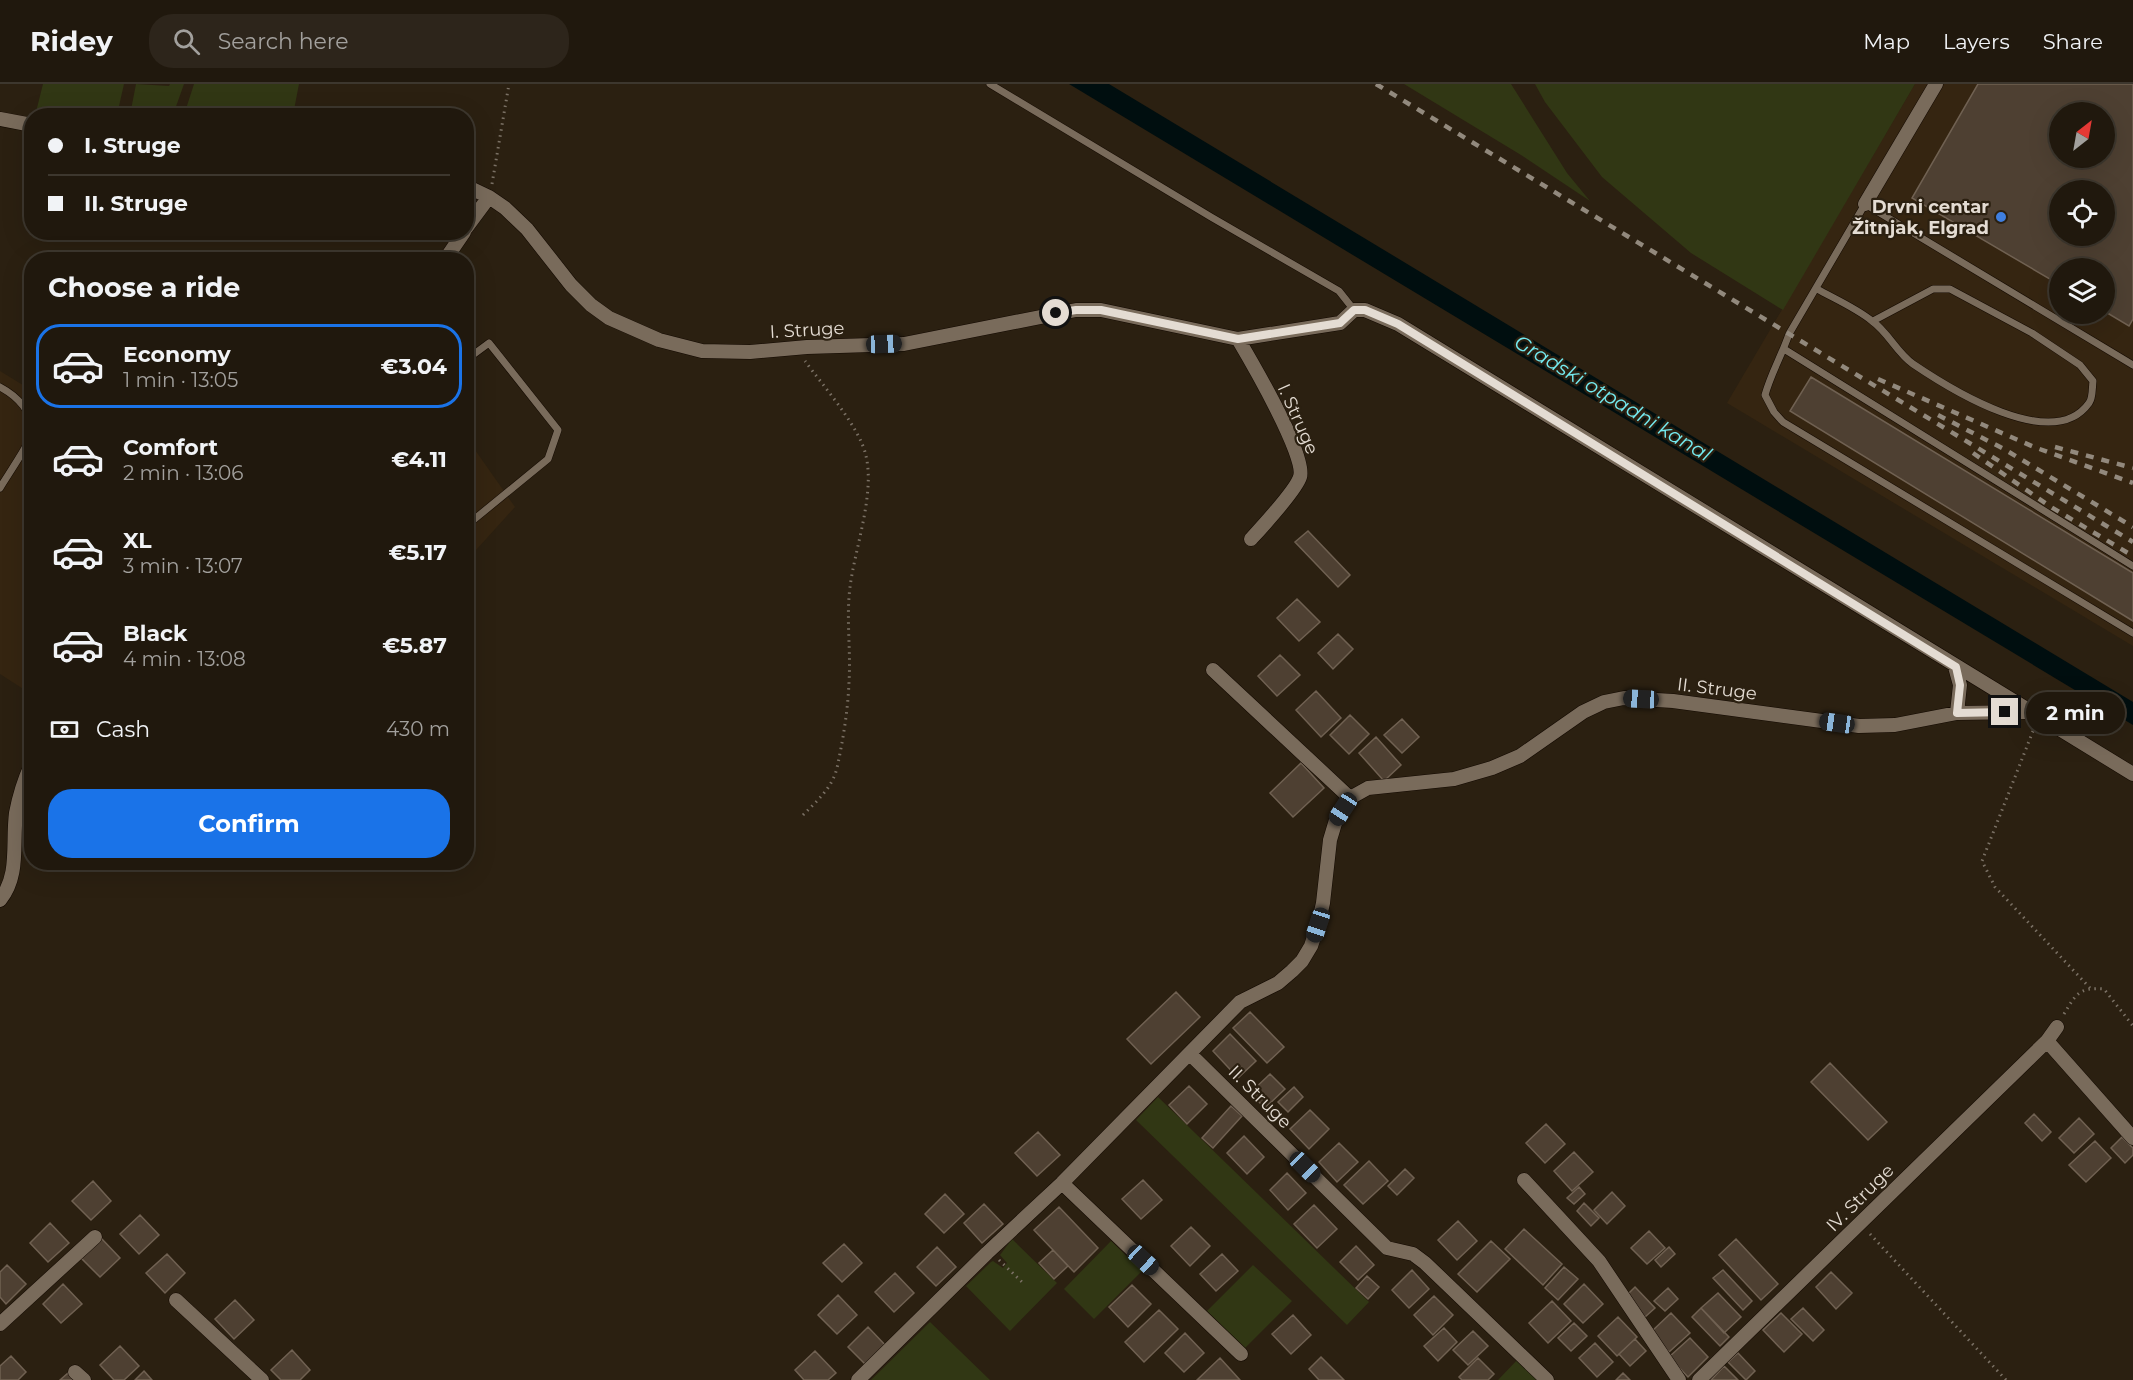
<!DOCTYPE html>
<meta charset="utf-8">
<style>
body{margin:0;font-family:Montserrat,sans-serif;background:#2d251b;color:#f1f3f6;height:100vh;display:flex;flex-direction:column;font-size:22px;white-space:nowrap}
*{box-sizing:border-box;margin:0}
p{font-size:20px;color:#a2a09d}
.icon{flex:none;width:33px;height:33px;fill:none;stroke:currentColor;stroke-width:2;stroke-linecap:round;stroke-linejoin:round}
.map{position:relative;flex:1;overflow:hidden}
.drawer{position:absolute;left:24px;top:168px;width:450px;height:618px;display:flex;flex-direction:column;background:#20180d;border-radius:24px;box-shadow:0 6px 24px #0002,0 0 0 2px #3d372e}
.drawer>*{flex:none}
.top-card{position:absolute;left:24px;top:24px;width:450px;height:132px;border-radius:24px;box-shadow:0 6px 24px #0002,0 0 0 2px #3d372e;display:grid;align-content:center;height:132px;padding:0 24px;background:#20180d}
.needle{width:39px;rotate:31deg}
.controls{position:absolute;left:2049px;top:18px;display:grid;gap:12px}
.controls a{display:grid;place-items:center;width:66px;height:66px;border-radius:50%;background:#20180d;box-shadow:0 6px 24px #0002,0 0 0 2px #3d372e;font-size:30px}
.end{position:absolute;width:27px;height:27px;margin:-14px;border:8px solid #e4dcd3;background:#111;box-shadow:0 0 0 3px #111}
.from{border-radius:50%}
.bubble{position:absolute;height:42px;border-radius:21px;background:#20180d;box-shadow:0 6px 24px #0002,0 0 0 2px #3d372e;font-size:20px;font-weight:700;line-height:42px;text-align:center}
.car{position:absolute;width:18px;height:36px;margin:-18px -9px;border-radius:8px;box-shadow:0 0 4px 2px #0007;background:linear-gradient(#222 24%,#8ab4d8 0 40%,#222 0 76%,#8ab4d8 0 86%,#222 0)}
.top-card b{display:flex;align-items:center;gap:21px;height:57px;font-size:22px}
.top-card b+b{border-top:2px solid #3d372e}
.top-card i{width:15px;height:15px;background:#f1f3f6}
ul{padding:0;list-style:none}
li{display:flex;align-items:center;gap:18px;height:84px;margin:0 12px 9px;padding:0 12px;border:3px solid transparent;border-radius:24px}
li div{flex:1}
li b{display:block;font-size:22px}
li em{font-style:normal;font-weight:700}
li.selected{border-color:#1a73e8}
li>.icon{width:54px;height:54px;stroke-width:1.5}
h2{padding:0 24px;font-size:27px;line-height:72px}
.pay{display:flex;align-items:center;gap:15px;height:66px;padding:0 24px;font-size:22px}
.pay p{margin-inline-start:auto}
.cta{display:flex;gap:12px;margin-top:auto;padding:12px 24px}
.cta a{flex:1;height:69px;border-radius:24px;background:#1a73e8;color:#fff;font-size:24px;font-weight:700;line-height:69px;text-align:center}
header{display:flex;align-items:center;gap:36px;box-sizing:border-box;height:84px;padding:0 30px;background:#20180d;border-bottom:2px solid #3d372e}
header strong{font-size:28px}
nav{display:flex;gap:33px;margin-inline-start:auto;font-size:21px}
.search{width:420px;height:54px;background:#2d251b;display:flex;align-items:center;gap:15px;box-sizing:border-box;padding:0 21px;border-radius:24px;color:#a2a09d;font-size:22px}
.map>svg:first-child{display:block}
</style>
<header>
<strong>Ridey</strong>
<div class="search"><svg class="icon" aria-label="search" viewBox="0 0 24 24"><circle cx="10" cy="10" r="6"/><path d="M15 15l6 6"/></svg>Search here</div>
<nav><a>Map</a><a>Layers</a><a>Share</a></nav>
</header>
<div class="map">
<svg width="2133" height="1296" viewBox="0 0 2133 1296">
<rect width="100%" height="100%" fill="#2b2011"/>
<path fill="#352511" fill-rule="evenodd" d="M1915 0H2133V562L1727 319ZM2060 28H2104V74H2060ZM2060 106H2104V152H2060ZM2060 184H2104V230H2060Z
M0 287 31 306V610L0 590Z
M466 353 515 423 467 476H466Z"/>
<path fill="#313714" d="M43 0H124L117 31 52 32 36 28Z
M136 0 169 2 170 0H184L173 31H130Z
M194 0H299L293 31H184Z
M1404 0H1511L1567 89 1590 117 1521 71Z
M1535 0H1915L1783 226 1691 169 1602 93 1545 18Z
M1158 1013 1369 1218 1347 1241 1136 1036Z
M1012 1155 1057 1199 1010 1247 966 1202 991 1178 993 1177 1003 1184 1007 1179 1000 1171Z
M1111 1157 1142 1187 1094 1235 1064 1205Z
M1253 1181 1292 1217 1245 1264 1207 1227Z
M930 1238 990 1296H871Z
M1520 1273 1543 1296H1498Z"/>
<path fill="#000e0f" d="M1069 0H1109L2133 618V641Z"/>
<path fill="#4e4032" stroke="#706152" stroke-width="1.5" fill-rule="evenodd" d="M1978 0H2133V235L2129 242 2104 227V184H2060V201L1912 114ZM2060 28H2104V74H2060ZM2060 106H2104V152H2060Z
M1811 293 2133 489V537L1790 327Z
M1308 447 1350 491 1338 503 1295 458Z
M1297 515 1320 538 1299 557 1277 534Z
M1338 550 1353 565 1333 585 1318 569Z
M1280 571 1300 591 1277 612 1258 592Z
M1316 607 1341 634 1321 653 1296 626Z
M1350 631 1369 650 1349 670 1330 651Z
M1402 635 1419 653 1402 669 1384 651Z
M1376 653 1401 681 1384 697 1359 669Z
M1301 679 1324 704 1293 733 1270 709Z
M1176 908 1200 933 1151 980 1127 955Z
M1250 928 1284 963 1267 979 1233 944Z
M1230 950 1256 977 1238 994 1213 967Z
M1830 979 1887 1038 1868 1056 1811 998Z
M1270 990 1285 1005 1265 1024 1250 1009Z
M1189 1002 1207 1020 1187 1040 1169 1021Z
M1294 1003 1303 1013 1288 1028 1278 1018Z
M1231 1022 1242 1032 1213 1064 1202 1054Z
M1310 1026 1329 1045 1309 1065 1290 1045Z
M2034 1030 2051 1048 2042 1057 2025 1039Z
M2079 1034 2094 1050 2074 1069 2059 1054Z
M1546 1040 1565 1060 1545 1079 1526 1059Z
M1038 1048 1060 1071 1037 1092 1015 1069Z
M1244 1052 1264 1073 1247 1090 1227 1069Z
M2122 1053 2133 1064V1071L2125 1079 2111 1064Z
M2095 1057 2111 1074 2086 1098 2069 1081Z
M1339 1059 1358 1078 1337 1098 1319 1078Z
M1574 1068 1593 1088 1572 1107 1554 1087Z
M1369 1077 1388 1097 1363 1120 1344 1101Z
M1405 1085 1414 1094 1397 1111 1388 1102Z
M1287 1089 1306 1109 1288 1126 1270 1106Z
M1143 1096 1162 1116 1141 1135 1122 1115Z
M93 1097 111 1117 91 1136 72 1117Z
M1579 1103 1585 1110 1574 1120 1567 1114Z
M1612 1108 1625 1122 1607 1140 1594 1126Z
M945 1110 964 1130 944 1149 925 1130Z
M1584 1119 1599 1134 1591 1142 1577 1127Z
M984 1120 1003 1140 982 1159 964 1139Z
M1314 1121 1337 1145 1317 1164 1294 1140Z
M1059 1123 1098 1164 1074 1188 1034 1146Z
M140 1131 159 1151 139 1170 120 1150Z
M1458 1137 1477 1157 1457 1176 1438 1156Z
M50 1139 69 1159 48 1178 30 1159Z
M1191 1143 1210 1162 1190 1182 1171 1162Z
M1524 1145 1562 1180 1543 1201 1505 1165Z
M1649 1147 1665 1164 1647 1180 1631 1164Z
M101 1154 120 1174 100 1193 81 1174Z
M1736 1155 1778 1200 1761 1216 1719 1171Z
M1491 1157 1510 1175 1477 1208 1458 1190Z
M844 1160 862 1179 842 1198 823 1179Z
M1356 1162 1374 1181 1358 1196 1340 1178Z
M937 1163 956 1183 936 1202 917 1183Z
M1669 1163 1675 1170 1661 1183 1655 1176Z
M1053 1166 1068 1182 1054 1195 1039 1179Z
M167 1170 185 1189 165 1209 146 1189Z
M1222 1170 1238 1187 1216 1207 1200 1190Z
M7 1181 26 1200 6 1220 0 1213V1188Z
M1564 1183 1578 1195 1558 1216 1545 1204Z
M1412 1186 1429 1205 1409 1224 1392 1206Z
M1723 1186 1752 1217 1743 1226 1713 1194Z
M1831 1188 1852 1209 1836 1225 1816 1203Z
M895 1189 914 1209 894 1228 875 1208Z
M1367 1192 1379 1203 1368 1215 1356 1204Z
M63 1200 82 1220 61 1239 43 1220Z
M1584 1200 1603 1220 1583 1239 1564 1220Z
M1132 1201 1151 1220 1128 1243 1109 1223Z
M1635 1203 1655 1224 1645 1233 1626 1212Z
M1668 1204 1678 1215 1665 1227 1654 1217Z
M1718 1209 1741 1233 1724 1249 1701 1224Z
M838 1211 857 1231 837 1250 818 1231Z
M1434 1212 1453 1231 1433 1251 1414 1231Z
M235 1216 254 1236 234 1255 215 1235Z
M1552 1217 1571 1237 1548 1259 1529 1239Z
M1701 1224 1729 1253 1720 1262 1692 1233Z
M1803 1224 1824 1246 1813 1257 1791 1235Z
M1159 1226 1178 1245 1144 1278 1125 1258Z
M1671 1229 1690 1249 1669 1268 1651 1248Z
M1781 1229 1802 1250 1784 1268 1763 1246Z
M1293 1231 1311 1251 1291 1270 1272 1250Z
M1618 1233 1637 1253 1617 1272 1598 1252Z
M1574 1239 1587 1252 1571 1267 1558 1254Z
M868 1243 887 1263 867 1282 848 1263Z
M1444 1244 1457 1258 1438 1277 1424 1262Z
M1473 1247 1488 1262 1468 1281 1453 1266Z
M1185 1249 1204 1269 1184 1288 1165 1269Z
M1690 1254 1708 1273 1688 1293 1669 1273Z
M1635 1255 1646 1267 1630 1282 1619 1270Z
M1595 1259 1613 1278 1597 1293 1579 1274Z
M120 1262 139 1282 124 1296H114L100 1281Z
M292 1266 310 1286 300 1296H281L271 1286Z
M815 1267 836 1289 828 1296H804L795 1286Z
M1738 1269 1755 1287 1746 1296 1728 1278Z
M11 1272 26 1288 18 1296H0V1282Z
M1321 1273 1344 1296H1319L1309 1285Z
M1220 1274 1240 1296H1197Z
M1478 1274 1494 1290 1488 1296H1462L1459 1293Z
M1724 1282 1738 1296H1711Z
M144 1287 152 1296H135Z
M68 1289 75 1296H60Z
M1623 1289 1630 1296H1616Z"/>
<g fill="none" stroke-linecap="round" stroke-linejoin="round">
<g stroke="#130901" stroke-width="8">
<path id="lane" d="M990 0 1211 133 1339 207 1354 226
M1817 205C1835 215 1856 224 1872 237 1888 248 1897 269 1913 280 1950 305 2053 370 2089 319 2093 314 2092 304 2093 297L2080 281 2032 249 1950 205H1933L1873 237
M1784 265 2133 482
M466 276 489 259 558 346 548 375 466 442
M2133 281 1865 120 1789 250C1782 271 1771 289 1765 311L1774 328 1783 338 2133 549
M0 303C17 312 35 329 31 351 30 359 5 395 0 404"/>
</g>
<g stroke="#130901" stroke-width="15">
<path id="street" d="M0 35 32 41
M466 102 489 113 505 124 527 145 571 201 591 221 609 234 659 256 702 267 750 268 807 263 904 260 1076 226H1101L1238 255 1340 239 1354 226H1365L1398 240 2133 690
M1865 120 1936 0
M466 144 489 113
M445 176 464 148
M1238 255C1251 277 1307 373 1300 393 1296 406 1262 443 1251 455
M1955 583 1960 601 1957 629
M1213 586 1350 714
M0 816C20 791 12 760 16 729 19 713 25 694 32 679
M2047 957 2133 1054
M1190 970 1387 1164 1413 1170 1425 1179 1547 1296
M1524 1096 1599 1177 1679 1296
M1062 1099 1241 1270
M176 1216 262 1296
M0 1240 95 1153
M75 1288 84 1296
M858 1296 987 1169 1062 1099 1240 918 1278 899 1292 887 1302 877 1311 862 1318 841 1323 819 1330 756 1336 736 1350 714 1368 704 1454 695 1492 684 1520 672 1583 628 1604 618 1624 614 1673 617 1859 642 1895 641 1957 629 2029 628
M1699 1296 2047 957 2057 943"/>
</g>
<path stroke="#7b7165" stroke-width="3" stroke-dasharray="1.5 4.5" stroke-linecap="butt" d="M492 100 509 0
M2033 647 1982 777 1995 803 2090 904
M803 731C817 717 832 704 837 684 843 656 848 626 849 598 851 566 846 535 850 503 855 464 875 410 866 372 860 343 823 302 805 277
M2064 930C2076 910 2079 903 2104 905L2133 942
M1870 1150 2006 1296
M999 1176 1022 1198"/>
<use href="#lane" stroke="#796b5b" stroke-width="7"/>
<use href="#street" stroke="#796b5b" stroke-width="14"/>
<path stroke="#92897d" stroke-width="4.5" stroke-dasharray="8 8" stroke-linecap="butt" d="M1376 0 2133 458
M1878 295 2034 363 2133 399
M1938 331 2004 365 2133 443
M2055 363 2133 384
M1973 369 2051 423 2133 472"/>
</g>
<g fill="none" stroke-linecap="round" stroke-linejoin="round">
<path stroke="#e4dcd3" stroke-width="8" d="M1056 229 1076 226H1101L1238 255 1340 239 1354 226H1365L1398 240 1956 583 1960 601 1957 629 2005 628"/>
</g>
<circle fill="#3f7fe0" stroke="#2b2011" stroke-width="2" cx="2001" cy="133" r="6"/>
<g text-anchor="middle" stroke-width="4.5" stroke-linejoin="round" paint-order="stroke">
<g font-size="18" font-weight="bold" fill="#e4dcd3" stroke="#2b2011" text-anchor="end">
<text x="1989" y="129">Drvni centar<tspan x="1989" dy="21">Žitnjak, Elgrad</tspan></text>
</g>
<g font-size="18" fill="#e4dcd3" stroke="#2b2011">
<text transform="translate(807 246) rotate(-3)" y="6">I. Struge</text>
<text transform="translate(1298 335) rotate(66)" y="6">I. Struge</text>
<text transform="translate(1717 605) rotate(7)" y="6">II. Struge</text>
<text transform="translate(1260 1013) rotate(45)" y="6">II. Struge</text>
<text transform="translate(1860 1114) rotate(-45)" y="6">IV. Struge</text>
</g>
<g font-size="20" font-style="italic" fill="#74eaf0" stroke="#2b2011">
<text transform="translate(1613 314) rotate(31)" y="7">Gradski otpadni kanal</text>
</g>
</g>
</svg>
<div class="controls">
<a><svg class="needle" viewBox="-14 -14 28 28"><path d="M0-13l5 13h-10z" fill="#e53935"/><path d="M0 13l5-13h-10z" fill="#a2a09d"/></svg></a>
<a><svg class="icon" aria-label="locate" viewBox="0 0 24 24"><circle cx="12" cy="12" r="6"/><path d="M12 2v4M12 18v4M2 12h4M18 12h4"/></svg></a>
<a><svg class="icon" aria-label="layers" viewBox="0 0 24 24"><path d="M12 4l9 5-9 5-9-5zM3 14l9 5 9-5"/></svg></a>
</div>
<i class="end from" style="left:1056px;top:229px"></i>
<i class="end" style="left:2005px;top:628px"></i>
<div class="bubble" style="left:2026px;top:608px;width:99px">2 min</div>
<i class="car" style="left:884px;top:260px;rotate:88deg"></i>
<i class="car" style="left:1641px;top:615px;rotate:273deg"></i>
<i class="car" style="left:1837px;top:639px;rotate:278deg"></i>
<i class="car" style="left:1343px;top:725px;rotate:213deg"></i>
<i class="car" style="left:1318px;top:841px;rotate:198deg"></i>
<i class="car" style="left:1305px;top:1083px;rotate:135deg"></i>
<i class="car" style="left:1143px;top:1176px;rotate:133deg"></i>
<div class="top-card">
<b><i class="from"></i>I. Struge</b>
<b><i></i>II. Struge</b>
</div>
<section class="drawer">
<h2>Choose a ride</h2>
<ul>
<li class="selected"><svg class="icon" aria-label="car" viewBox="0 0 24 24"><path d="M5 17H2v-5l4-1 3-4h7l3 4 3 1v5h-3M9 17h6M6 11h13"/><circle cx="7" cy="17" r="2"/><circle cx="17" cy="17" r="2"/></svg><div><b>Economy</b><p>1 min · 13:05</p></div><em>€3.04</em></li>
<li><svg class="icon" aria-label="car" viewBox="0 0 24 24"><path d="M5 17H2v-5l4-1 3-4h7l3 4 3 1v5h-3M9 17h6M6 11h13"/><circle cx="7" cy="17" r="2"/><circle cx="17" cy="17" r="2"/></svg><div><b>Comfort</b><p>2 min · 13:06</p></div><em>€4.11</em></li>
<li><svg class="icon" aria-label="car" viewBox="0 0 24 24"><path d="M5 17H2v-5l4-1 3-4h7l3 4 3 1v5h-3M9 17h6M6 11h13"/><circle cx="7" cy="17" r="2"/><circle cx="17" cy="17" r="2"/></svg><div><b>XL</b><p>3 min · 13:07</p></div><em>€5.17</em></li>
<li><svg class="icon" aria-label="car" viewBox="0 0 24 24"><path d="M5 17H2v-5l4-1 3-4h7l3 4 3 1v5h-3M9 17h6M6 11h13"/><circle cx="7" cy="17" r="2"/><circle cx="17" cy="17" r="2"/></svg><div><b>Black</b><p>4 min · 13:08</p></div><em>€5.87</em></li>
</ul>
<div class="pay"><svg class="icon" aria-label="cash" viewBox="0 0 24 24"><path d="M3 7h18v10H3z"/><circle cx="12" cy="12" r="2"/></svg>Cash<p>430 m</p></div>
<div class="cta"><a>Confirm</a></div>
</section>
</div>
